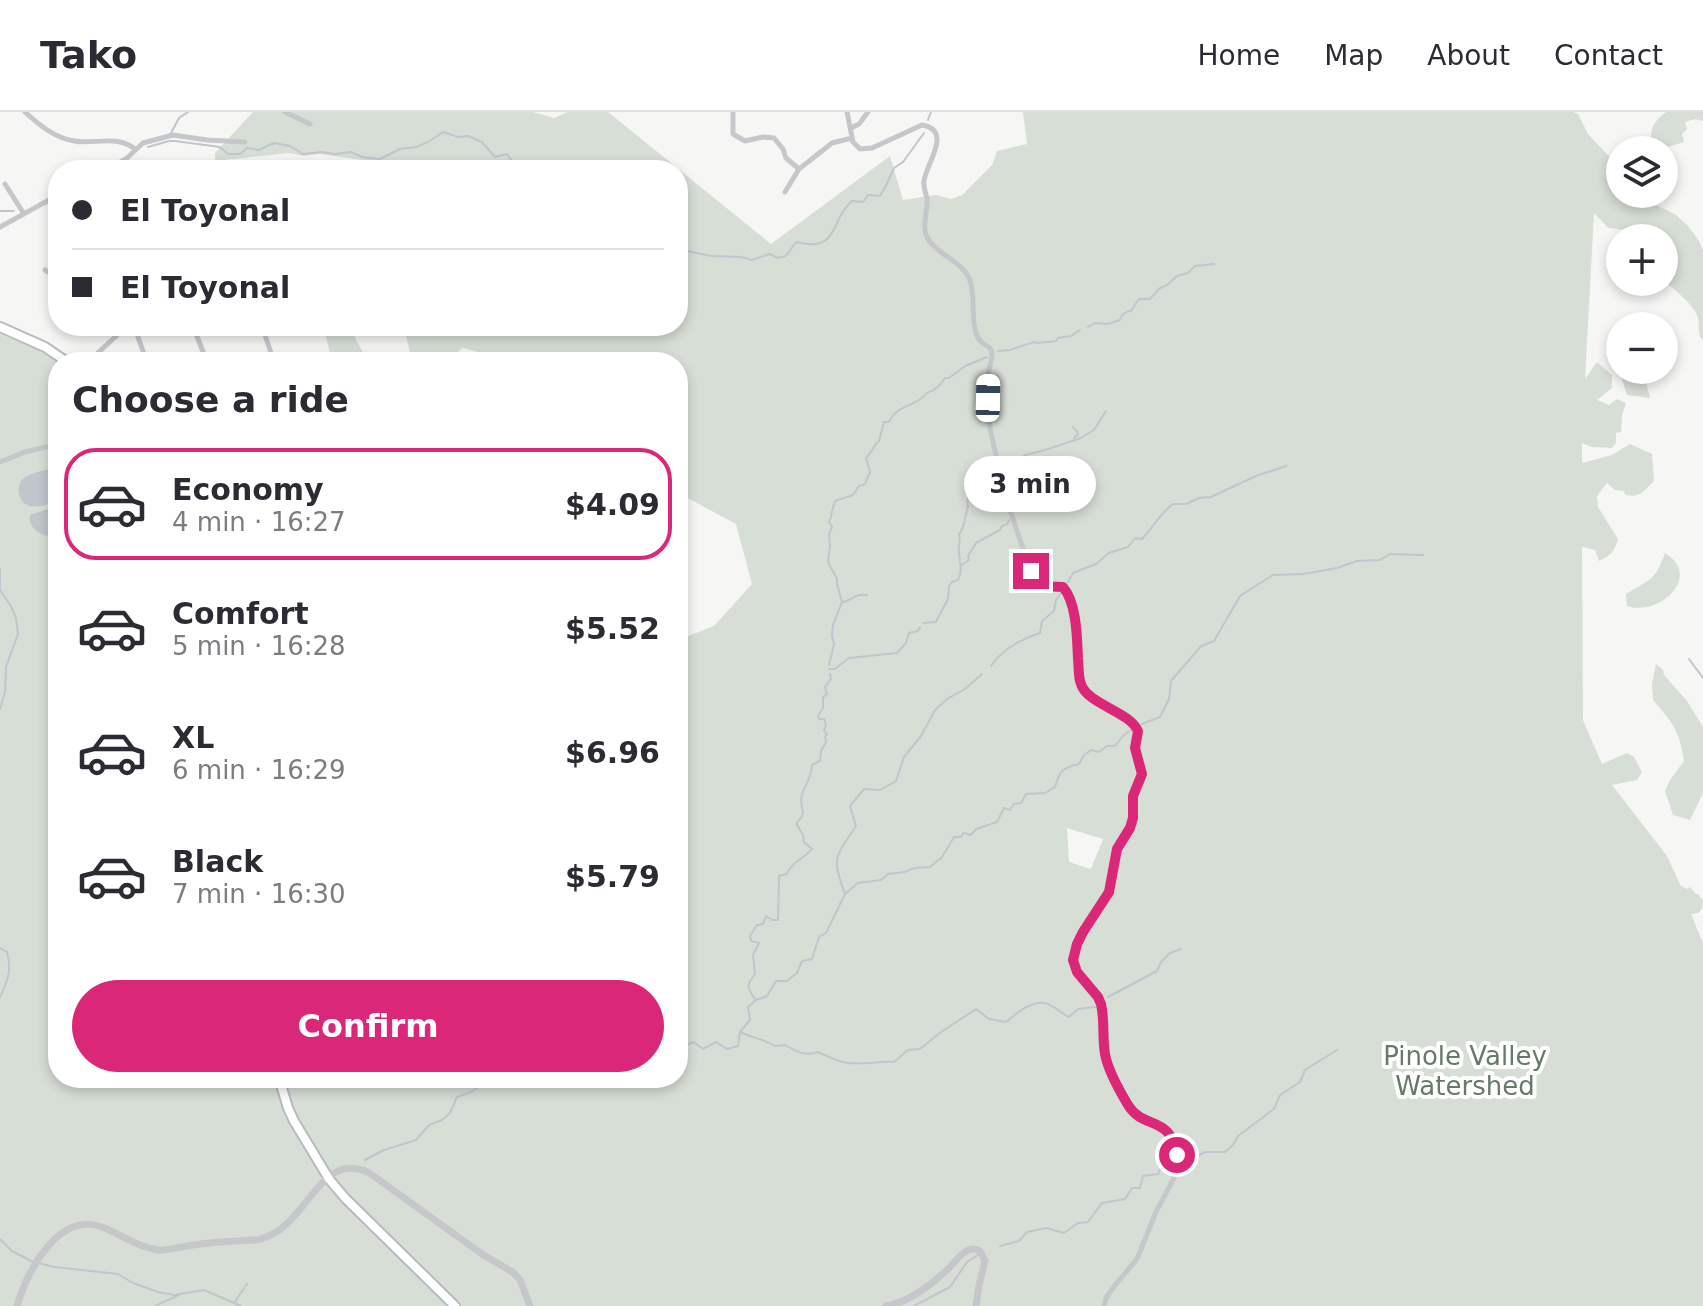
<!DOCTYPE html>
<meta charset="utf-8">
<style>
body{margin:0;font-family:"DejaVu Sans",sans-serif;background:#f7f7f7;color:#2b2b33;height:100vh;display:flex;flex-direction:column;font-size:30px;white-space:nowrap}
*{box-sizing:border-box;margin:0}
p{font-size:26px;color:#7c7c81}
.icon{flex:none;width:44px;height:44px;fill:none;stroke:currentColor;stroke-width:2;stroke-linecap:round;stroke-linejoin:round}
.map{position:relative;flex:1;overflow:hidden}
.sheet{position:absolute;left:48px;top:240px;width:640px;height:736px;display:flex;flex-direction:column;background:#fff;border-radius:32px;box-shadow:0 4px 12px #0003}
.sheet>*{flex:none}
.guide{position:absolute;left:48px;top:48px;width:640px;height:176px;border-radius:32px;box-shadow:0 4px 12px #0003;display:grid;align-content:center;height:176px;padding:0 24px;background:#fff}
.buttons{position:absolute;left:1606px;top:24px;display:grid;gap:16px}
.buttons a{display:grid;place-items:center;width:72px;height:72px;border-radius:50%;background:#fff;box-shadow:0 4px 12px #0003;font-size:40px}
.end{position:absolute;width:36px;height:36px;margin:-18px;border:10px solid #db2777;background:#fff;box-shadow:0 0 0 4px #fff}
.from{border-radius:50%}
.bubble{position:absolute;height:56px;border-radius:28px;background:#fff;box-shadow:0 4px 12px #0003;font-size:26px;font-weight:700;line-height:56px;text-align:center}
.car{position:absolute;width:24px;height:48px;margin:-24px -12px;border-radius:10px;box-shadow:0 0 6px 2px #0007;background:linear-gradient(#fff 24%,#345 0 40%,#fff 0 76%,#345 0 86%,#fff 0)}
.guide b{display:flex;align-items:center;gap:28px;height:76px;font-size:30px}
.guide b+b{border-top:2px solid #e1e1e2}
.guide i{width:20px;height:20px;background:#2b2b33}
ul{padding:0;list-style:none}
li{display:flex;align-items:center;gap:24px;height:112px;margin:0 16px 12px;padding:0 8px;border:4px solid transparent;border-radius:32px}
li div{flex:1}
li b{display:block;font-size:30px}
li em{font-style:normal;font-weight:700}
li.selected{border-color:#db2777}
li>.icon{width:72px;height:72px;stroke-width:1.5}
h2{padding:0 24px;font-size:36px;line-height:96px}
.primary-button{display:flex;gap:16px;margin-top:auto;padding:16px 24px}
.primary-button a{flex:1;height:92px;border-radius:48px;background:#db2777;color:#fff;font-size:32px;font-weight:700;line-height:92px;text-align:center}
header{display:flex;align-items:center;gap:48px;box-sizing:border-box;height:112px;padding:0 40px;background:#fff;border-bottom:2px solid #e1e1e2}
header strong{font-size:38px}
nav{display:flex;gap:44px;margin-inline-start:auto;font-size:28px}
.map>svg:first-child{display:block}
</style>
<header>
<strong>Tako</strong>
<nav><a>Home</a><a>Map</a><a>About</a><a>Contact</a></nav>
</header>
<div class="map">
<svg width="1703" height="1194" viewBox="0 0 1703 1194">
<rect width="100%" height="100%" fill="#f6f7f4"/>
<path fill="#d7ded5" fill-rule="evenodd" d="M253 0H533L554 6 568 0H608L771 132 890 44 903 88 936 83 951 87 962 83 992 53 997 39 1027 32 1023 0H1573L1578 2 1588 22 1618 54 1620 59V82H1637L1645 88 1675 102 1688 114 1699 129 1703 138V229C1696 221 1701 213 1697 203 1691 190 1674 178 1664 168V126C1643 126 1628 117 1608 116L1594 101 1585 267 1597 250 1612 263V276L1597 288 1609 293 1617 287 1626 291 1622 303 1621 320 1616 321V331L1612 336 1592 335 1582 331V351L1612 343 1630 332 1652 342 1654 369C1644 379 1640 386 1626 383L1623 379 1615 378 1607 371 1597 384 1598 395 1618 427C1615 439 1610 444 1599 449L1595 438 1582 435 1583 608 1602 652 1627 641 1634 645 1642 660 1637 668 1612 673 1667 744 1681 774 1687 777 1690 775 1696 782H1698L1703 789 1702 797 1698 801 1691 802 1703 831V1194H0V222L38 238 58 250V966H678V528L714 514 752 472 736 412 682 383 678 384V250H488L482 241 463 236 452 244 454 250H412L404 214H435L452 217 458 214H519L520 217 539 214H678V58H381L378 50 319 42 304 44 289 41 215 49V41ZM1067 716 1103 727 1091 757 1069 750Z
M1666 0H1703V9L1695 7 1685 10 1687 17 1682 22 1684 30 1658 38H1651C1651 17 1650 13 1666 0Z
M349 214 368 250H332L325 220Z
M1620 249V258H1641L1644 261 1650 286 1627 283 1616 250Z
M1665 441C1703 464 1660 505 1627 494L1626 482C1649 468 1656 468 1665 441Z
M1656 552 1663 558 1664 563 1687 589 1703 615V681L1690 708 1673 703 1665 679 1670 668 1684 649C1680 619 1672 610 1653 588L1652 572Z"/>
<path fill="#c0c6cc" d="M58 355V389C45 393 24 402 19 382 18 378 19 372 21 369 28 360 48 358 58 355Z
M58 394V425C45 426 27 418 30 403Z"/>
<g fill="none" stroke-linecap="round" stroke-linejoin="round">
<path stroke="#c0c6cc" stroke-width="2" d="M928 8 931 0
M171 21 179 6 188 0
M148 35 169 29H175L220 35 228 42H240L247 36 259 38 274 31 290 34 303 42 321 40 335 42 351 40 362 45 380 47 400 37 416 35 428 30 443 20 458 25 468 24 482 30 495 45 507 42 518 58
M0 99H14
M678 137 711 144 741 145 752 148 770 142 778 146 786 144 796 130C840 141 829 109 852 89L863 90 868 83 880 84 886 74 894 56 903 50 924 21
M1088 215 1095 211 1107 212 1120 208C1122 202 1125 199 1131 199L1139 187H1150L1160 176 1167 173 1177 164 1188 161 1195 154 1214 152
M998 239 1010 238 1034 230 1038 231 1056 229 1058 226 1071 224 1080 218
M1073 315 1077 319 1078 322 1074 326
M1003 353 1017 348 1025 343 1045 338 1081 326 1094 318 1106 299
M831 403 835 389 853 383 859 374 865 372 870 360 866 346C872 341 873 334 879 329L884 310H889C897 292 916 295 927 281 936 278 940 273 945 266H949L965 254 987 245
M962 453 969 448 968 444 976 431 1000 418 1001 415 1007 412 1009 408
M0 457V478L11 494 16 506 18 522 6 555 5 580 0 597
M1068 470 1073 461 1096 452 1109 441 1128 435 1135 426 1142 427C1153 415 1160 402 1173 392H1186L1199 386 1211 385 1256 364 1286 354
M843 490C852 488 856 481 867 483
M923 511 936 510 937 508 948 487 949 474 952 470 958 468C963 457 960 452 959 442 958 434 961 429 959 422 966 415 964 404 968 395 964 376 983 367 996 357
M1689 547 1703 566
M829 553 834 532 832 524 833 513 842 490 837 472V467L828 450 830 433 829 422 832 415 829 410 831 405
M991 554C1002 537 1022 527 1040 521L1042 509 1054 499 1056 488 1061 481
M829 557H835L849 546 897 541 906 531 909 521 918 519 920 515
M1142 612 1160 605 1169 587 1171 569 1201 534 1214 529 1240 484 1273 463 1303 462 1337 456 1357 449 1380 448 1390 442 1423 443
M845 782C831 745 835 746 856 714L850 694 864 677 880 678 896 669 904 645 921 624 935 598 947 587 965 577 982 562
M0 836 7 840C12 858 8 868 0 885
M1108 885 1157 859 1161 850 1170 841 1181 837
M755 887C746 875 747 872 755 862L753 843 759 831 751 829 750 824 757 813 763 812 766 804 772 808H778L779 764 787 762C791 750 804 747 812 737L804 730 803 723 797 713V710L802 705 803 699C796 678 811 674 812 653L820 649 821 639 826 630 825 625 827 622 824 619 826 613 824 607H819L818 604 823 596V585L827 582 825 575 831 567 830 562
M740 920C753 926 764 927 775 934L785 933C795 939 806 945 818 940 827 944 838 950 848 951 864 953 878 949 894 950L908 938 920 937 941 920 976 897 989 907 1006 910C1018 900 1036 884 1052 894 1058 897 1062 902 1069 905L1078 897 1095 895
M678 936 694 930 703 937 716 930 727 937 738 934 740 920 750 908 748 895 756 888 767 884 776 869H787L797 861 802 849 812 847 819 825 826 821 845 782 858 771 881 768 888 762 904 760 915 756 930 755 942 745 954 725H961L963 721 971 723 976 717 997 710 1004 696 1010 698 1014 692 1021 691 1026 682 1045 681 1055 675C1060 658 1062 656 1079 652L1084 643 1091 638 1099 640 1107 634H1115L1123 624 1131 618
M365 1048 384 1038 416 1028 429 1013 442 1008 450 1001 457 985C470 981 479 978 484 966
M0 1127 12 1139 31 1149 54 1155 118 1162 133 1171 158 1180 174 1183 204 1178 241 1194
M1000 1134 1019 1129 1027 1120 1046 1116 1064 1121 1078 1111 1088 1110 1102 1091 1125 1087 1132 1076H1140L1143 1064 1158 1062 1163 1051 1181 1052 1205 1040H1225L1233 1033 1238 1024 1274 997 1280 983 1300 970 1305 958 1337 938
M234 1191 247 1172
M155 1194 179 1183
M914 1194 950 1175 967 1150 978 1143"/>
<g stroke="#b8babe" stroke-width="12">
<path id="primary" d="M0 215 45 235 67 250
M279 966 288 996 294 1009 329 1067 345 1086 455 1194"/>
</g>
<path stroke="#c5c7cb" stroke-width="5" d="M25 0C39 13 55 26 74 29 94 33 116 22 135 37
M285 0 310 12
M733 0V22L745 29 763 25 774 26 783 37 786 46 799 57
M847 0 853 30 860 37 872 36 922 13C954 18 925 54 924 69 923 75 926 81 927 87 928 99 922 112 926 123 934 142 960 147 969 166 977 184 969 207 978 226 982 234 993 233 992 243 992 249 989 255 988 261 987 278 987 298 990 316 995 339 1000 364 1007 387 1014 414 1026 441 1033 468L1038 474 1063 475C1086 502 1070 548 1084 578L1133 611 1138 619 1135 636 1142 662 1133 684V706L1130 716 1117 737 1109 780 1083 820 1074 840 1073 848 1077 860 1098 885 1101 892 1105 943 1111 959 1130 997 1136 1002 1165 1017 1172 1024 1177 1043 1174 1066 1156 1100 1137 1147 1112 1177 1106 1186 1104 1194
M851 16 859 12 868 0
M105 58 126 47 143 31 173 23 207 28 245 30
M5 72 24 102
M785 80 799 57 832 31 852 26
M0 115 58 83
M45 158 58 166
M134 214 147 250
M193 214 207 250
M262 214 273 247 277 250
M325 220 350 214
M88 250 127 214
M0 350 25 340 58 332"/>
<path stroke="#c5c7cb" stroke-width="7" d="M17 1194C27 1160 58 1099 102 1115 121 1122 137 1135 158 1138 166 1139 174 1136 182 1135 200 1131 218 1130 237 1129 244 1128 254 1129 261 1127 298 1116 308 1075 338 1059 348 1054 358 1056 368 1060L482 1142 514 1161 520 1168 530 1194
M886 1194C912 1189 934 1171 953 1152 957 1148 961 1141 967 1139 973 1136 974 1137 980 1139L985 1149 979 1173 976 1194"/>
<use href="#primary" stroke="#fff" stroke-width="8"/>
</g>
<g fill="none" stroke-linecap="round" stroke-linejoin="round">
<path stroke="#db2777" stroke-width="10" d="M1031 459 1033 468 1038 474 1063 475C1077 491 1077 527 1078 547 1079 555 1078 565 1081 572 1087 592 1129 599 1138 619L1135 636 1142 662 1133 684V706L1130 716 1117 737 1109 780 1083 820 1077 832 1073 848 1077 860 1098 885 1101 892C1105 909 1102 925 1105 942 1108 959 1119 978 1128 993 1143 1018 1171 1003 1177 1043"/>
</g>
<g text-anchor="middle" stroke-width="8" stroke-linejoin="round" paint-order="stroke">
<g font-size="26" fill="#667b66" stroke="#fff">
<text x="1465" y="953">Pinole Valley<tspan x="1465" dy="30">Watershed</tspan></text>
</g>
</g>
</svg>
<div class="buttons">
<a><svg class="icon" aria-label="layers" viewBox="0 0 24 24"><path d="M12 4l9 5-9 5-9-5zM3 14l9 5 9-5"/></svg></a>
<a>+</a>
<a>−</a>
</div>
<i class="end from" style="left:1177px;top:1043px"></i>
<i class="end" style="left:1031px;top:459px"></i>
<div class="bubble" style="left:964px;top:344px;width:132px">3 min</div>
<i class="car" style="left:988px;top:286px;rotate:1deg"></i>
<div class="guide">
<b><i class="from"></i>El Toyonal</b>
<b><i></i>El Toyonal</b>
</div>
<section class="sheet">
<h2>Choose a ride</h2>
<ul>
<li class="selected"><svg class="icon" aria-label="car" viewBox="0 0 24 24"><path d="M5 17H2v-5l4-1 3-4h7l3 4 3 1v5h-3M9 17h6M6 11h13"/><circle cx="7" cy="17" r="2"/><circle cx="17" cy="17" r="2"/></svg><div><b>Economy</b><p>4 min · 16:27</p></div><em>$4.09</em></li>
<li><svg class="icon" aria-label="car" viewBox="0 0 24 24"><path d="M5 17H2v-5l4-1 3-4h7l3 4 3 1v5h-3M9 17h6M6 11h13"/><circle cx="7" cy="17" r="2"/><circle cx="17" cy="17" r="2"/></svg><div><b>Comfort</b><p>5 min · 16:28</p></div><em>$5.52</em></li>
<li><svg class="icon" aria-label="car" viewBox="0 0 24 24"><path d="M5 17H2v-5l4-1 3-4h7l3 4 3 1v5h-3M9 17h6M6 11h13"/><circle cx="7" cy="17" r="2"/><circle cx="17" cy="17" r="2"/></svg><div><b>XL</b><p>6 min · 16:29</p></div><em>$6.96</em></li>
<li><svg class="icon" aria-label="car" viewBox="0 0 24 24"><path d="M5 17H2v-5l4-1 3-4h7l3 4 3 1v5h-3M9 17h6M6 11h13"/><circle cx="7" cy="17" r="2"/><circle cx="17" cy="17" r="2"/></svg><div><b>Black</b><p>7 min · 16:30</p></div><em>$5.79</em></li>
</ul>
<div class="primary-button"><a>Confirm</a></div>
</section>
</div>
